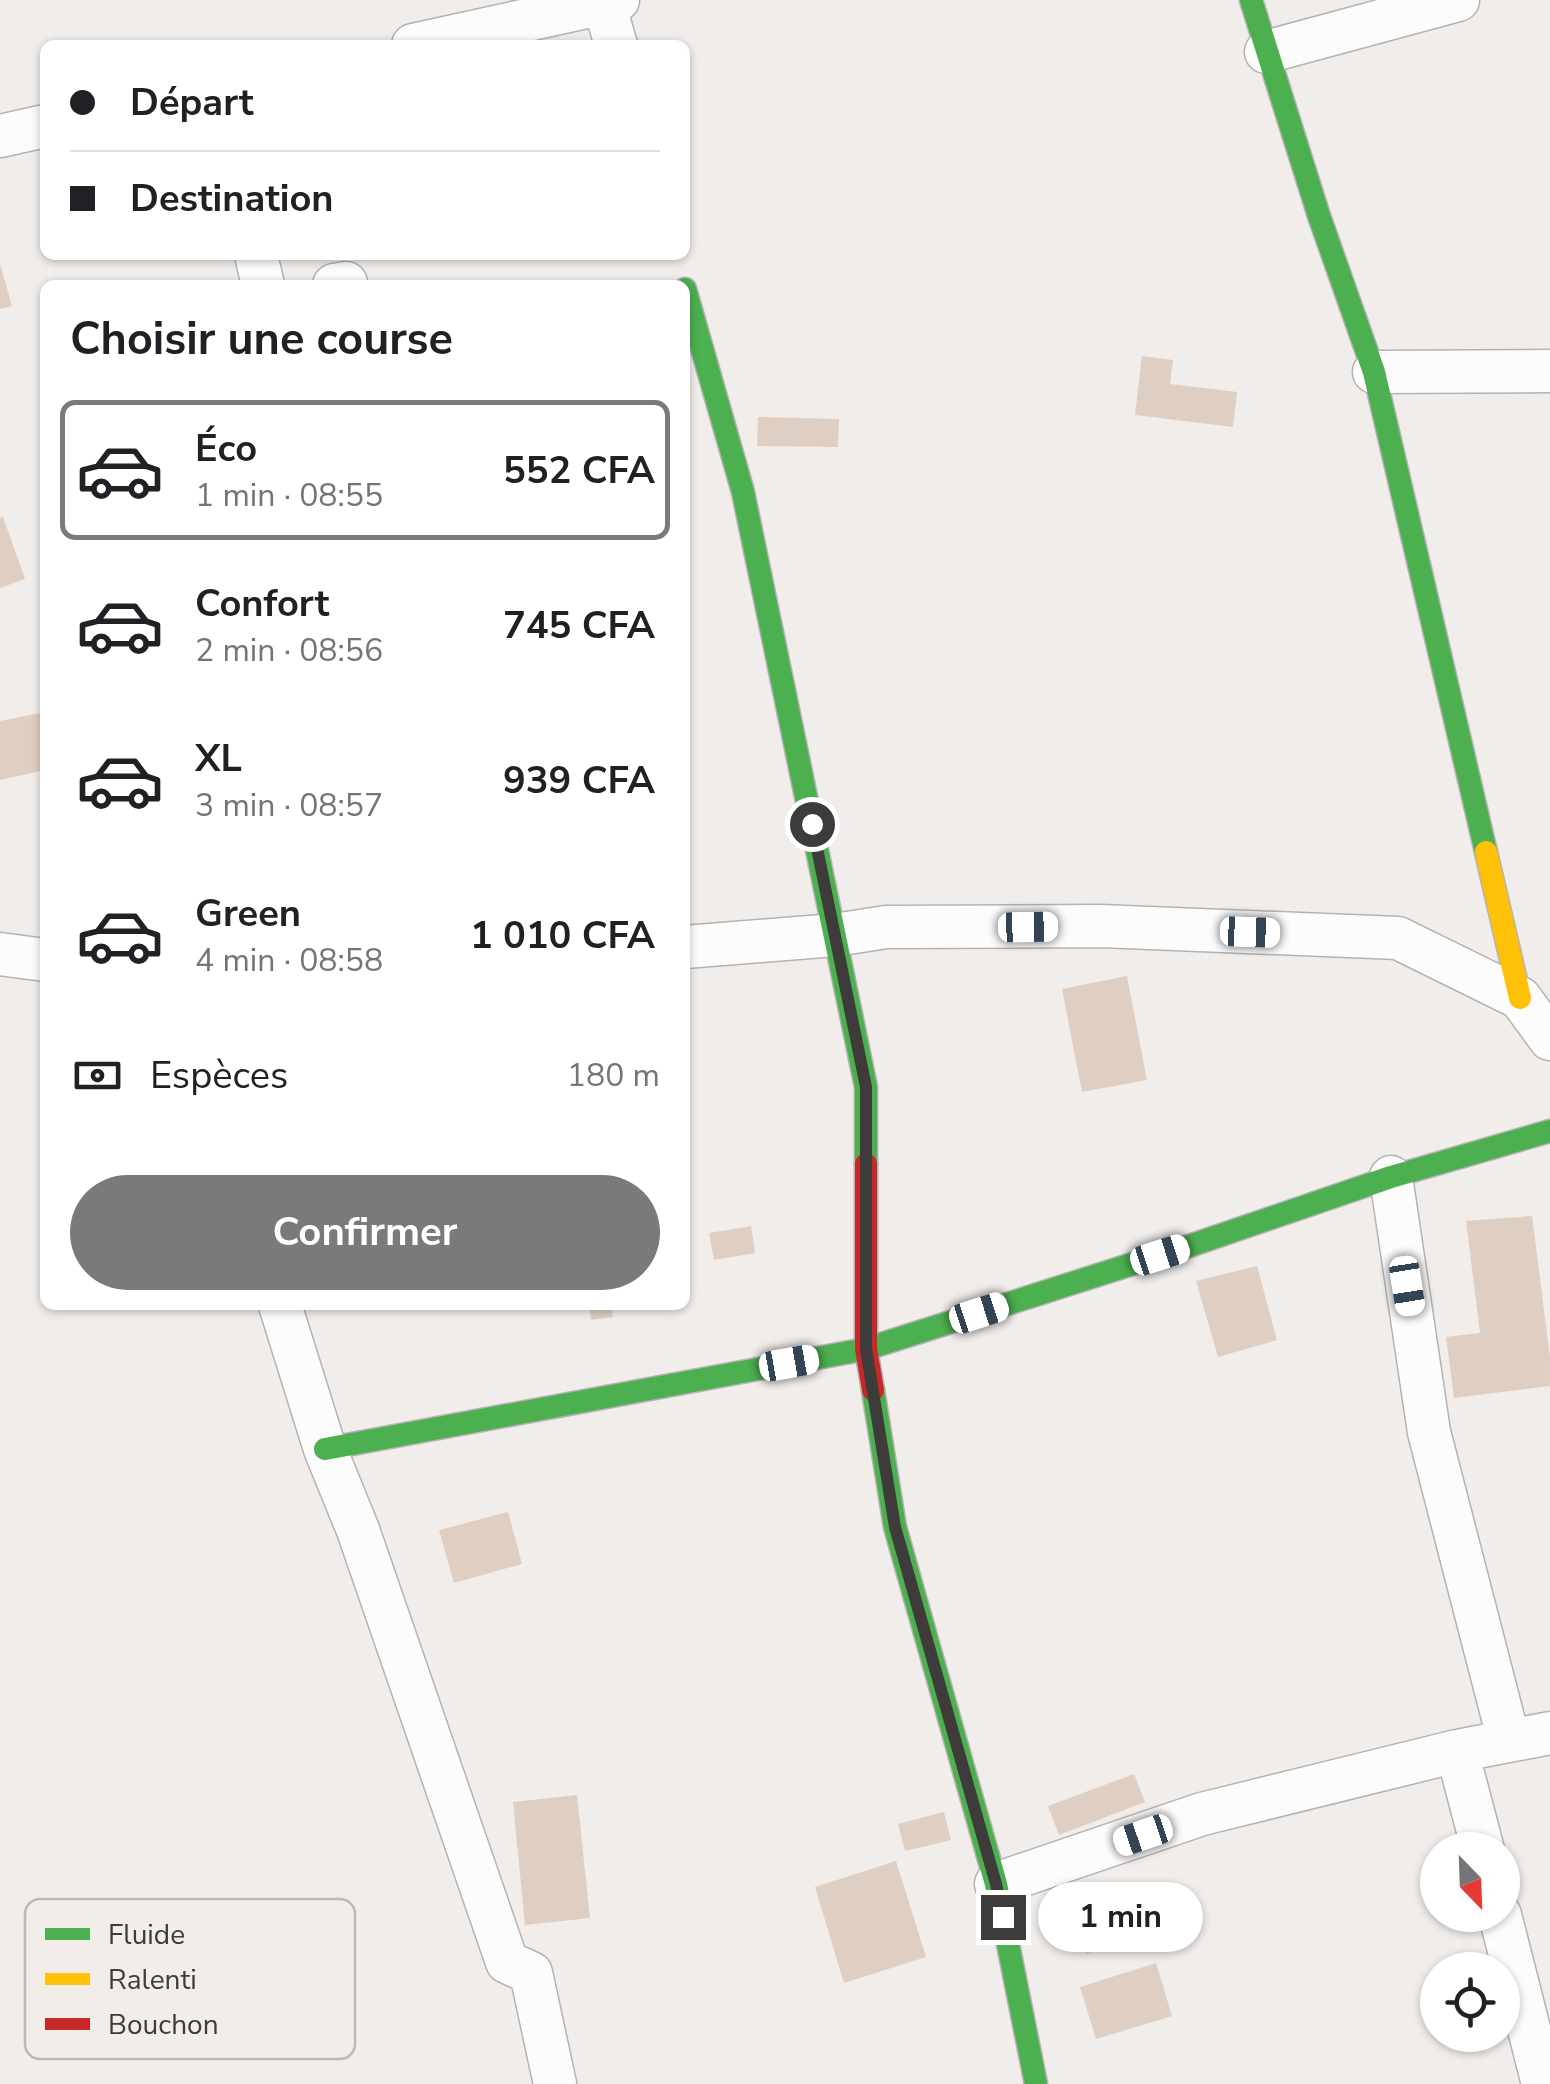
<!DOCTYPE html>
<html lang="fr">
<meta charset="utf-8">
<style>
body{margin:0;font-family:"Nunito Sans",sans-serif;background:#f6f6f6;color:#202124;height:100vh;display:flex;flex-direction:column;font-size:38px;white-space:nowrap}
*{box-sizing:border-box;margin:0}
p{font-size:32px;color:#757577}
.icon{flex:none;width:55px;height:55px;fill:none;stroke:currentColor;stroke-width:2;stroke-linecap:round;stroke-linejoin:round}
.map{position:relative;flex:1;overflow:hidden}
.panel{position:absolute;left:40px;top:280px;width:650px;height:1030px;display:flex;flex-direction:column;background:#fff;border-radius:15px;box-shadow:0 2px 8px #0004}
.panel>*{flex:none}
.top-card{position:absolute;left:40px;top:40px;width:650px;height:220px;border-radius:15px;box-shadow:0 2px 8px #0004;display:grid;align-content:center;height:220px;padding:0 30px;background:#fff}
.needle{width:65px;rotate:157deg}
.buttons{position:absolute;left:1420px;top:1832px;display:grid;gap:20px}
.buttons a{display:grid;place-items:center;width:100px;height:100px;border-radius:50%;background:#fff;box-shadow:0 2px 8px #0004;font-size:50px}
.end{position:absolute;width:45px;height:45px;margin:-22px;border:12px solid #3d3c3a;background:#fff;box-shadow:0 0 0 5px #fff}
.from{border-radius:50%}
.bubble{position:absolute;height:70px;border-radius:35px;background:#fff;box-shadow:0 2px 8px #0004;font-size:32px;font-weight:700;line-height:70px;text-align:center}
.car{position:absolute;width:30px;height:60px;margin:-30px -15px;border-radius:12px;box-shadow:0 0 8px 2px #0007;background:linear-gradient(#fff 24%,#345 0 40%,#fff 0 76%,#345 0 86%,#fff 0)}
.top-card b{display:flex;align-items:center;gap:35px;height:95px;font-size:38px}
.top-card b+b{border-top:2px solid #e0e0e0}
.top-card i{width:25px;height:25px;background:#202124}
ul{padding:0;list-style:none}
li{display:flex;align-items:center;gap:30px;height:140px;margin:0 20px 15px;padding:0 10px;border:5px solid transparent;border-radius:15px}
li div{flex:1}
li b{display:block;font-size:38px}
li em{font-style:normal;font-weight:700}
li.active{border-color:#7c7a78}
li>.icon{width:90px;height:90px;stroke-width:1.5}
h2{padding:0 30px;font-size:45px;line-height:120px}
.pay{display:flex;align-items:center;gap:25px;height:110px;padding:0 30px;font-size:38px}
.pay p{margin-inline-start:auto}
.cta{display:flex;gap:20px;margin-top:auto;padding:20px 30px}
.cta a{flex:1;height:115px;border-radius:60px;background:#7c7a78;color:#fff;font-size:40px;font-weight:700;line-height:115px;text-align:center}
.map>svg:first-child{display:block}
</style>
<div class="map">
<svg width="1550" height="2084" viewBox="0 0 1550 2084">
<rect width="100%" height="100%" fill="#f0edeb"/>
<path fill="#decfc2" d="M0 264 12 306 0 309Z
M1142 356 1173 360 1170 384 1237 392 1233 427 1135 415Z
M758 417 839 419 838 447 757 446Z
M3 517 25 579 0 588V518Z
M45 712V770L0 780V721Z
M1127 976 1147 1080 1082 1092 1062 989Z
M1532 1216 1550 1357V1386L1454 1398 1446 1337 1480 1333 1466 1221Z
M751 1226 755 1253 714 1260 709 1233Z
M1257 1266 1277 1340 1218 1357 1196 1281Z
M589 1305H611L613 1317 591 1320Z
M508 1512 522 1564 454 1583 439 1530Z
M1134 1774 1145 1802 1059 1835 1048 1806Z
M577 1795 590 1918 525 1925 513 1802Z
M944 1812 951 1840 905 1851 898 1824Z
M896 1861 926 1957 844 1983 815 1887Z
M1131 1896 1145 1933 1086 1954 1070 1908Z
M1156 1963 1172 2016 1096 2039 1080 1987Z"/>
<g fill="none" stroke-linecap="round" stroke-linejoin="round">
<g stroke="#b5b3b2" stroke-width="45">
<path id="street" d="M603 0 616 45
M413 45 618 0
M1266 52 1458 0
M0 136 45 126
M256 255 263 285
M334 285 346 283V285
M1374 372 1550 371
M685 947 835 935 886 927 1101 926 1398 938 1520 998 1550 1039
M0 954 45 960
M1391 1177 1429 1432 1509 1741
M280 1305 325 1449 358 1530 507 1962 531 1973 555 2084
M1457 1751 1483 1850
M996 1884 1202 1814 1457 1751 1550 1733
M1500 1915 1543 2084"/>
</g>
<g stroke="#b5b3b2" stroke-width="25">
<path id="fast" d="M1251 0 1319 216 1374 372 1486 852
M685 289 743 492 866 1087V1164
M873 1390 895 1527 996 1884 1036 2084
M325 1449 866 1349 1192 1245 1391 1177 1550 1131"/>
</g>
<g stroke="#b5b3b2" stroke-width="25">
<path id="slow" d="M1486 852 1520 998"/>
</g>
<g stroke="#b5b3b2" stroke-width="25">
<path id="jam" d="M866 1164V1349L873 1390"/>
</g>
<use href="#street" stroke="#fdfcfc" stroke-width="42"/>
<use href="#fast" stroke="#4caf50" stroke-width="22"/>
<use href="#slow" stroke="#ffc107" stroke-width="22"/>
<use href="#jam" stroke="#c62828" stroke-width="22"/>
</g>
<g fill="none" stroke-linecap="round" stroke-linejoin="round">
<path stroke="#3d3c3a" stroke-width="12" d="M812 824 866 1087V1349L895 1527 996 1884 1003 1917"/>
</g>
<rect x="25" y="1899" width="330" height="160" rx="15" fill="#f2ede9" stroke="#bcb8b4" stroke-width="2.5"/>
<rect x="45" y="1928" width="45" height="12" fill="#4caf50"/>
<rect x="45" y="1973" width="45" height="12" fill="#ffc107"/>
<rect x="45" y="2018" width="45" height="12" fill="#c62828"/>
<g font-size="28" fill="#3d3c3a">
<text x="108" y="1944">Fluide</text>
<text x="108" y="1989">Ralenti</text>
<text x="108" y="2034">Bouchon</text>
</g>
</svg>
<div class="buttons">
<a><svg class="needle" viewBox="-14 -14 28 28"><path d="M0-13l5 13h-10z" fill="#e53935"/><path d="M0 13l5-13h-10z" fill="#757577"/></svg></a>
<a><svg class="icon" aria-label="locate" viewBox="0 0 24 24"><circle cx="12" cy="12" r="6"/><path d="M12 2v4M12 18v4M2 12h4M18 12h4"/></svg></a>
</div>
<i class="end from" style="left:812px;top:824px"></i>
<i class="end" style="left:1003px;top:1917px"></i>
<div class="bubble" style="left:1038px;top:1882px;width:165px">1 min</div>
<i class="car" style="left:1028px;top:927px;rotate:89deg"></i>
<i class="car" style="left:1250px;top:932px;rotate:92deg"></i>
<i class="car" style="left:1160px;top:1255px;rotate:72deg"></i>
<i class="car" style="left:1407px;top:1286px;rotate:171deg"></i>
<i class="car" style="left:979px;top:1313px;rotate:72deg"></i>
<i class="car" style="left:789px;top:1363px;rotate:80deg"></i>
<i class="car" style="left:1143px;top:1835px;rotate:251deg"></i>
<div class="top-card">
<b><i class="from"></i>Départ</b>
<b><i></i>Destination</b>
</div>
<section class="panel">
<h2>Choisir une course</h2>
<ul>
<li class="active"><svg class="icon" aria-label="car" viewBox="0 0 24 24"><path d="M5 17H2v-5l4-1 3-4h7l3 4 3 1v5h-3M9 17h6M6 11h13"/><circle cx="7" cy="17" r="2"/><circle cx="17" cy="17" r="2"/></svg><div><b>Éco</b><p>1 min · 08:55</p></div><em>552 CFA</em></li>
<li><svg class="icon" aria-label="car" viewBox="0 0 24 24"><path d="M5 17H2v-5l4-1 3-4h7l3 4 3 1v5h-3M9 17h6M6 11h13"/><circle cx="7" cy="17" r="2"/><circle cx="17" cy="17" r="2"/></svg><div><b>Confort</b><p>2 min · 08:56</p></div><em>745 CFA</em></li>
<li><svg class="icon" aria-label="car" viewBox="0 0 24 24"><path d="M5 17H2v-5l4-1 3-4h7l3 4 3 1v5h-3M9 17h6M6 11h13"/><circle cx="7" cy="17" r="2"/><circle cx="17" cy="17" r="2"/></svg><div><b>XL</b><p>3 min · 08:57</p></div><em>939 CFA</em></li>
<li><svg class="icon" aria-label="car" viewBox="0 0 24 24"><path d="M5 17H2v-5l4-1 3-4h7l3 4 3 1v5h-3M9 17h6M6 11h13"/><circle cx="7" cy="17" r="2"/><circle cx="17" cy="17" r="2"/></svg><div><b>Green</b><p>4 min · 08:58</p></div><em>1 010 CFA</em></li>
</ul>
<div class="pay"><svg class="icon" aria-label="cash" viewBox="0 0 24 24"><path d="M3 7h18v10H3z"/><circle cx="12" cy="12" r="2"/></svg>Espèces<p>180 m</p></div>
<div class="cta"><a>Confirmer</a></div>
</section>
</div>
